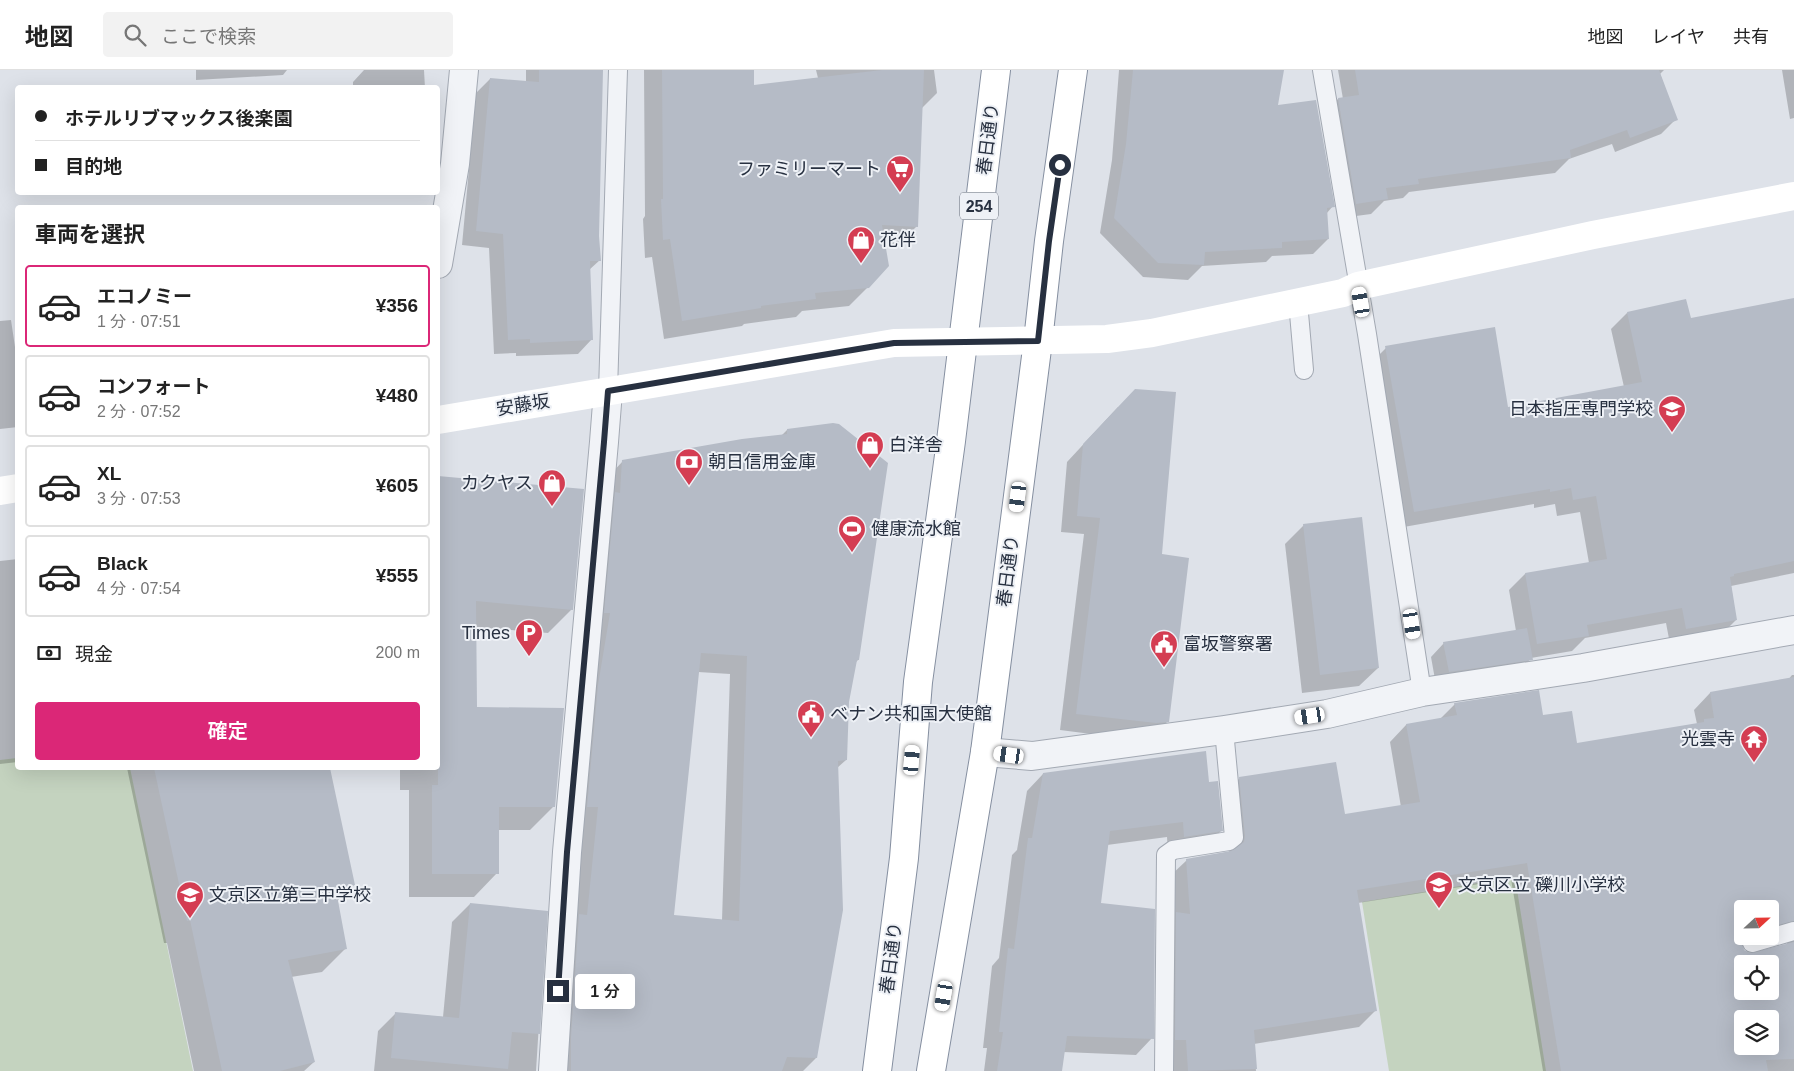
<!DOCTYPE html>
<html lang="ja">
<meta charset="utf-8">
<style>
body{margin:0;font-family:Arial,"Noto Sans JP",sans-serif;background:#f2f2f2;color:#222;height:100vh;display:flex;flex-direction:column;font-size:19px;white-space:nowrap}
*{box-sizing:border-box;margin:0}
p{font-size:16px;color:#767676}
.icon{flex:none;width:28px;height:28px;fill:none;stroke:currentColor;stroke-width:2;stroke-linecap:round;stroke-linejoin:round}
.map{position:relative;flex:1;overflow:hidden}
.side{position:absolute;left:15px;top:135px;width:425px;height:565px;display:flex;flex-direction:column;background:#fff;border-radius:5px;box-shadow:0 5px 20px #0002}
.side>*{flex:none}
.guide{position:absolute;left:15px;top:15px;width:425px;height:110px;border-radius:5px;box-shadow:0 5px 20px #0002;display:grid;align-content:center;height:110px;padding:0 20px;background:#fff}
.needle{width:32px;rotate:68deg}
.fabs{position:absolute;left:1734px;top:830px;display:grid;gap:10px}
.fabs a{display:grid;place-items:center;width:45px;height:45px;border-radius:5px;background:#fff;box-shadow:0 5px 20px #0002;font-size:25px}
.end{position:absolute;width:22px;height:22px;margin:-11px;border:6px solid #273040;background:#fff;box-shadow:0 0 0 2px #fff}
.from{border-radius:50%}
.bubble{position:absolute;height:35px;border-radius:5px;background:#fff;box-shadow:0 5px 20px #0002;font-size:16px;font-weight:600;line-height:35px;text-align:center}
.car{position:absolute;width:15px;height:30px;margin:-15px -8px;border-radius:6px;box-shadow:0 0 4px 1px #0007;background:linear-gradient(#fff 24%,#345 0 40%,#fff 0 76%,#345 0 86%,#fff 0)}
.guide b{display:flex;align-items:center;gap:18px;height:48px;font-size:19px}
.guide b+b{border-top:1px solid #e0e0e0}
.guide i{width:12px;height:12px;background:#222}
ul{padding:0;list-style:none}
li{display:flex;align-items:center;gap:15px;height:82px;margin:0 10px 8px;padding:0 10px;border:2px solid #e0e0e0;border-radius:5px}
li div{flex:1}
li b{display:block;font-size:19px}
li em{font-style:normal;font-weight:600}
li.active{border-color:#db2777}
li>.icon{width:45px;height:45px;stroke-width:1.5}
h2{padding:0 20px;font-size:22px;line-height:60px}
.pay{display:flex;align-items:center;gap:12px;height:55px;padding:0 20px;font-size:19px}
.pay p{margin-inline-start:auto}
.action{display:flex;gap:10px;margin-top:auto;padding:10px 20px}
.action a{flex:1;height:58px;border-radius:5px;background:#db2777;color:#fff;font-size:20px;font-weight:600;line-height:58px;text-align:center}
header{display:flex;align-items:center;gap:30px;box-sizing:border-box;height:70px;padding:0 25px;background:#fff;border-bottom:1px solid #e0e0e0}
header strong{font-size:24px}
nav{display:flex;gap:28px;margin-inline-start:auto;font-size:18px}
.search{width:350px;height:45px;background:#f2f2f2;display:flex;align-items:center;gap:12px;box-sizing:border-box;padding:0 18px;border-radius:5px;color:#767676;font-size:19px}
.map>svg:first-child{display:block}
</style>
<header>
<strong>地図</strong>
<div class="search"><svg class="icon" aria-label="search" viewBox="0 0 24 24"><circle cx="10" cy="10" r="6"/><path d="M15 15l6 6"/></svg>ここで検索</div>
<nav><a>地図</a><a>レイヤ</a><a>共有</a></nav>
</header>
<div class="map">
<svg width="1794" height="1001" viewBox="0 0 1794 1001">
<rect width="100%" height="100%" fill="#dee2e9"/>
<path fill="#c4d3bf" d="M17 688 18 698H130L193 1001H0V690Z
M1515 807 1546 1001H1389L1362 832Z"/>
<path fill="#0003" fill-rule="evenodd" d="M196 0H287L283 5 196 10Z
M364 0H424L425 18H353V12Z
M526 0H602L597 166 600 190 589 200 592 269 578 284 516 286V283L494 284 489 178 462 175 476 23 490 9 526 12Z
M644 0H752V17L818 8 816 0H934L937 23 921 39 917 156 898 175 884 174 868 217 849 236 802 241 796 247 744 254 742 256 664 269 652 187 645 188 643 149 645 146Z
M1119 0H1282L1277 36 1333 136 1326 144 1328 169 1313 184 1272 186 1266 192 1202 196 1188 210 1143 207 1100 163 1112 90Z
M1338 0H1664L1660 4 1676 49 1661 64 1615 82 1612 74 1569 89 1555 103 1409 122 1403 128 1384 131 1371 144 1341 148 1323 44 1338 29H1343Z
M1782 0H1794V48L1790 49Z
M1794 229V503L1731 516 1736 550 1720 566 1670 574 1666 553 1585 568 1572 581 1531 588 1519 602 1436 615 1431 587 1444 573 1516 561 1509 520 1525 504 1589 493 1580 442 1557 446 1555 434 1534 438V434L1398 458 1370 294 1386 278 1507 338 1624 317 1611 259 1627 243 1690 249Z
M11 250 18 297V357L0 359V251Z
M1118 337 1161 485 1168 651 1151 668 1138 670 1060 660 1084 464 1061 462 1067 392Z
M787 360 858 590 855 593 848 632 846 690 837 698 816 988 803 1001H552L605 410 623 391 781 366ZM698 602 730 604 722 850 673 846Z
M438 407 583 420 572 539 548 563 475 557 476 638 554 736 530 760H498L497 803 474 827H409V720H400V698H438Z
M1304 455 1378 598 1359 616 1302 623 1285 474Z
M18 489V692L0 694V491Z
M1792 605H1794V1001H1543L1511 809 1358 833 1375 941 1359 957 1254 974 1256 1001H1171L1170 806 1187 790 1229 783 1223 725 1240 708 1344 746 1401 737 1390 672 1406 655 1440 649 1455 634 1542 647 1576 675 1697 654 1694 640 1710 623 1788 610ZM1742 839H1770V866H1742ZM1774 867 1785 870 1788 875 1754 885 1744 882 1740 876ZM1742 894H1770V921H1742ZM1742 949H1770V976H1742Z
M127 698H329L354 815 337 832 345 879 322 902 291 907 314 992 304 1001H194L167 873H164Z
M1043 704 1208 713 1221 761 1205 777 1168 783 1167 767 1107 775 1100 834 1152 968 1136 985 1063 982 1061 1001H984L987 978H983L992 896 999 888 1012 785 1017 780 1027 721Z
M470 834 546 842 536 1001H374L378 961 396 943 443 947 452 852Z"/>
<path fill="#b5bbc6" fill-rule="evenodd" d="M539 0H603L599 166 601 191H590L593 270 530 273V269L508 270 503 164 476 161 490 8 539 12Z
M662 0H754V15L882 0H924L918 157 882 155 889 196 869 218 815 223 816 229 761 236V238L682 251 670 169 663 170 661 129H663Z
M1133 0H1284L1278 35 1316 30 1335 137 1327 138 1329 169 1282 172V178L1205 182 1204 195 1158 193 1114 148 1126 74Z
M1355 0H1659L1678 50 1630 68 1627 60 1570 80 1571 88 1418 109 1419 114 1386 118 1388 129 1356 134 1338 28 1359 25Z
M1794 228V491L1734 504V506L1730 507 1737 550 1686 559 1682 538 1587 555 1589 566 1537 574 1525 503 1607 489 1596 426 1573 430 1571 418 1550 422V419L1414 442 1385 276 1495 257 1508 337 1642 312 1627 242 1686 229 1691 248Z
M1135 319 1176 322 1162 484 1189 488 1169 652 1156 653 1076 644 1100 448 1077 446 1083 374Z
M833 353 839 354 888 393 859 590H857L849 632 847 690 838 691 843 840 817 988 787 987 782 1001H571V967L579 844 587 845 598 737H587L598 615 610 543H604L615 422 620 423 622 390 742 369 787 364V359ZM701 583 747 586 739 851 674 845Z
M438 406 584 419 573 540 476 531 477 637 564 638 555 737H499V804H432V715H438Z
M1362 447 1379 598 1320 605 1303 454Z
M1527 558 1533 590 1449 602 1443 572Z
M1794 607V851L1770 857V839H1742V866H1744L1742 871 1744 880 1750 883 1794 872V989L1766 990 1768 1001H1561L1527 793 1357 820 1377 941 1254 960 1257 999 1188 1001 1186 970H1175L1176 842 1190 844 1186 789 1231 781 1244 772 1245 766 1239 707 1336 692 1345 744 1420 732 1406 654 1457 645 1454 633 1539 620 1543 645 1572 641 1577 673 1704 652V649L1714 648 1710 622ZM1742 894H1770V921H1742ZM1742 949H1770V976H1742Z
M1206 681 1209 712 1218 711 1223 761 1184 767 1183 752 1110 761 1101 833 1155 839 1154 969 1067 966 1062 1001H997L1003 962H999L1008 878 1014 879 1028 768H1032L1043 703Z
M154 698H330L355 815 336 820 347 879 288 890 315 992 280 1001H222L190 850 187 851Z
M470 833 548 841 540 964 512 962 508 999 391 988 395 942 459 948Z"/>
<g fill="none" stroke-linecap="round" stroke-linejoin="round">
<g stroke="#a3a9b3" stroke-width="20">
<path id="lane" d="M1322 0 1367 264 1422 622
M1298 232 1304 300
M608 321 618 0
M1752 873 1794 861
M1164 1001 1166 785 1173 780 1229 771 1234 767 1224 660"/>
</g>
<g stroke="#a3a9b3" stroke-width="30">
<path id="street" d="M438 194 455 94 464 0
M985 682 1032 686 1224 660 1327 644 1422 622 1583 598 1794 560
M553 1001 567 782 604 372 608 321"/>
</g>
<g stroke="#858fa0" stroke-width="30">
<path id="highway" d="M877 1001 904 788 918 612 951 371 996 0
M931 1001 985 682 1038 271 1049 171 1073 0"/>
</g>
<use href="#lane" stroke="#f1f3f7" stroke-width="18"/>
<use href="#street" stroke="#f1f3f7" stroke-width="28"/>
<path stroke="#fff" stroke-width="28" d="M438 350 894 273 1107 269 1152 263 1343 223 1358 216 1593 165 1794 126
M0 421 18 418"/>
<use href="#highway" stroke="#fff" stroke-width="28"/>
</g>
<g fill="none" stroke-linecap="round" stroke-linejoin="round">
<path stroke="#273040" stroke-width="6" d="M558 921 567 782 604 372 608 321 894 273 1038 271 1049 171 1060 95"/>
</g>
<defs>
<g id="supermarket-pin" transform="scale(1.4375)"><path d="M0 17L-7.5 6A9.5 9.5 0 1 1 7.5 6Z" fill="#d43d52" stroke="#eef1f6"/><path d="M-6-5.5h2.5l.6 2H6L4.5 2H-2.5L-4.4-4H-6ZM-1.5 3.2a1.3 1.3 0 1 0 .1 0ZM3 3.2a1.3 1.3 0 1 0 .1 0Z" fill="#fff"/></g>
<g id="shop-pin" transform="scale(1.4375)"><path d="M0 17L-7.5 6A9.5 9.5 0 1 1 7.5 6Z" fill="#d43d52" stroke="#eef1f6"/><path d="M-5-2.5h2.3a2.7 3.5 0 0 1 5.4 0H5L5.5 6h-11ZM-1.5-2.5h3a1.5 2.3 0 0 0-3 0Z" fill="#fff"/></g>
<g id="school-pin" transform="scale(1.4375)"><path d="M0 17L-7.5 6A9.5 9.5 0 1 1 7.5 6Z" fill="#d43d52" stroke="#eef1f6"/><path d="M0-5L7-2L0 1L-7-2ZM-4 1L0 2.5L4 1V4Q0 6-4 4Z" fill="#fff"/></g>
<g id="bank-pin" transform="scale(1.4375)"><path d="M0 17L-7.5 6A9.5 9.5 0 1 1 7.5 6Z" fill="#d43d52" stroke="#eef1f6"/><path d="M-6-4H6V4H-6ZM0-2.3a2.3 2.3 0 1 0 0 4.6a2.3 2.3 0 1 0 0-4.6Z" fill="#fff"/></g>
<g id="stadium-pin" transform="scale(1.4375)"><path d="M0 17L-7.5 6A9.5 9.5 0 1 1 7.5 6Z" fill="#d43d52" stroke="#eef1f6"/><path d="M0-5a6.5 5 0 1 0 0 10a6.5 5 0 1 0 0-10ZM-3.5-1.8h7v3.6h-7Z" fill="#fff"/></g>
<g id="parking-pin" transform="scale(1.4375)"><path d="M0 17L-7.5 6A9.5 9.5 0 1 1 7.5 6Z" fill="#d43d52" stroke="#eef1f6"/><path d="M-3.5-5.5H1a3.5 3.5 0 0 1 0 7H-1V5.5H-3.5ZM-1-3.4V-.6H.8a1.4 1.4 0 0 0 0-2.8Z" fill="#fff"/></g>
<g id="civic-pin" transform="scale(1.4375)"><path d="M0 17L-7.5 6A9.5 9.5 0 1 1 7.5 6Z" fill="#d43d52" stroke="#eef1f6"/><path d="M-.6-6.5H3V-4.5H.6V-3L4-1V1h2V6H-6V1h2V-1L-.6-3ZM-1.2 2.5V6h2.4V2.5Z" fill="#fff"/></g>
<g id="temple-pin" transform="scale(1.4375)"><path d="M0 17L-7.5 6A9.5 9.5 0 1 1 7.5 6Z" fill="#d43d52" stroke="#eef1f6"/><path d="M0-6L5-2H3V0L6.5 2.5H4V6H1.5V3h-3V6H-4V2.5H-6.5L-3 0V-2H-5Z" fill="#fff"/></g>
</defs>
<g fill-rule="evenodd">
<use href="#supermarket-pin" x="900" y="99"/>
<use href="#shop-pin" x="861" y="170"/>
<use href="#school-pin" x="1672" y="339"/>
<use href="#shop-pin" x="870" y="375"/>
<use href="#bank-pin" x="689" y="392"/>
<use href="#shop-pin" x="552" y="413"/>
<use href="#stadium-pin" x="852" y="459"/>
<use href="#parking-pin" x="529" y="563"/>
<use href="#civic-pin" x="1164" y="574"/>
<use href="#civic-pin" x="811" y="644"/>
<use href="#temple-pin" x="1754" y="669"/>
<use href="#school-pin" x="1439" y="815"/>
<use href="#school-pin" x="190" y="825"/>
</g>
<g text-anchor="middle" stroke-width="4" stroke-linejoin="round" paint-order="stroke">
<rect fill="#eef1f6" stroke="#636a77" stroke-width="1" x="960" y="122.5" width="38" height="27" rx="4"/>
<g font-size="16" font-weight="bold" fill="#273040">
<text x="979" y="142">254</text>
</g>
<g font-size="18" fill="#273040" stroke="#eef1f6">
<text transform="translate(988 69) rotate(-83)" y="6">春日通り</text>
<text transform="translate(523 335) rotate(-9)" y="6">安藤坂</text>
<text transform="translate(1008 501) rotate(-83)" y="6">春日通り</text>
<text transform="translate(891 888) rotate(-83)" y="6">春日通り</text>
</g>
<g font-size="18" fill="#273040" stroke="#eef1f6" text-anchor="start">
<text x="881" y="105" text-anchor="end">ファミリーマート</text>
<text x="880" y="176">花伴</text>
<text x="1653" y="345" text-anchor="end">日本指圧専門学校</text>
<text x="889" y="381">白洋舎</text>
<text x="708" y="398">朝日信用金庫</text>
<text x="533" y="419" text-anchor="end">カクヤス</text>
<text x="871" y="465">健康流水館</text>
<text x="510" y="569" text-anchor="end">Times</text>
<text x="1183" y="580">富坂警察署</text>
<text x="830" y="650">ベナン共和国大使館</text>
<text x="1735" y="675" text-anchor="end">光雲寺</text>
<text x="1458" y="821">文京区立 礫川小学校</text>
<text x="209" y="831">文京区立第三中学校</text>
</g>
</g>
</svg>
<div class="fabs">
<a><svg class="needle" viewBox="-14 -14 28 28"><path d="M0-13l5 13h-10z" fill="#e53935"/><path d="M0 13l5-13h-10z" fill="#767676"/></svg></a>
<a><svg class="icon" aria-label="locate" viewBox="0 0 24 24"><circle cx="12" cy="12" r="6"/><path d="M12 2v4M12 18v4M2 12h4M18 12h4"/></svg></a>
<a><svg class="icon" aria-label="layers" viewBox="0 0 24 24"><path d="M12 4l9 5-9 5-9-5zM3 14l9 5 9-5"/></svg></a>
</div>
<i class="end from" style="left:1060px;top:95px"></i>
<i class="end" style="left:558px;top:921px"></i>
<div class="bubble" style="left:575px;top:904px;width:60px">1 分</div>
<i class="car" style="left:1361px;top:232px;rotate:350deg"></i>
<i class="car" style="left:1018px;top:427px;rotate:187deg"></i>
<i class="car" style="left:1412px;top:554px;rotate:171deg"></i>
<i class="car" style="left:1310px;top:646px;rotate:261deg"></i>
<i class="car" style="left:1009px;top:685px;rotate:278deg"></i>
<i class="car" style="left:912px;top:690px;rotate:5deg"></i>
<i class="car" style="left:944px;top:926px;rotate:190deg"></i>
<div class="guide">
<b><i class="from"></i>ホテルリブマックス後楽園</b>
<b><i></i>目的地</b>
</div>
<section class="side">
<h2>車両を選択</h2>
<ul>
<li class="active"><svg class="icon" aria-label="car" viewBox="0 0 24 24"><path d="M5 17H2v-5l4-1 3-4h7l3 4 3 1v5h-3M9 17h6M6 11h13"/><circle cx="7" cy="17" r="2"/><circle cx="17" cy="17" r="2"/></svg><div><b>エコノミー</b><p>1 分 · 07:51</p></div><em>¥356</em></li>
<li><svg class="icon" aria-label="car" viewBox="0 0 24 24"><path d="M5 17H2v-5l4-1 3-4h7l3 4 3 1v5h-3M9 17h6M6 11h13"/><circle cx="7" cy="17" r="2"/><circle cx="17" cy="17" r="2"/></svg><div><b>コンフォート</b><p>2 分 · 07:52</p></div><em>¥480</em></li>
<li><svg class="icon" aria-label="car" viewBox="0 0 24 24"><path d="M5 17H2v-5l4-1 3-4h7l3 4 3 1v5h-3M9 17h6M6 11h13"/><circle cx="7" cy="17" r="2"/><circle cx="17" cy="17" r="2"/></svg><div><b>XL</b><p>3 分 · 07:53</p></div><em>¥605</em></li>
<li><svg class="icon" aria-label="car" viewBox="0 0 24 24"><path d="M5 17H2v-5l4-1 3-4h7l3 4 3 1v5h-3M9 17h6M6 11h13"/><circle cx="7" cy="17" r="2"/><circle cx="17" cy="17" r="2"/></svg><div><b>Black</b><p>4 分 · 07:54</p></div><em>¥555</em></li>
</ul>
<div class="pay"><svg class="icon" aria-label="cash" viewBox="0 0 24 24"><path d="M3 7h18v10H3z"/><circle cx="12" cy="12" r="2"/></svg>現金<p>200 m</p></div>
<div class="action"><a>確定</a></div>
</section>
</div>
